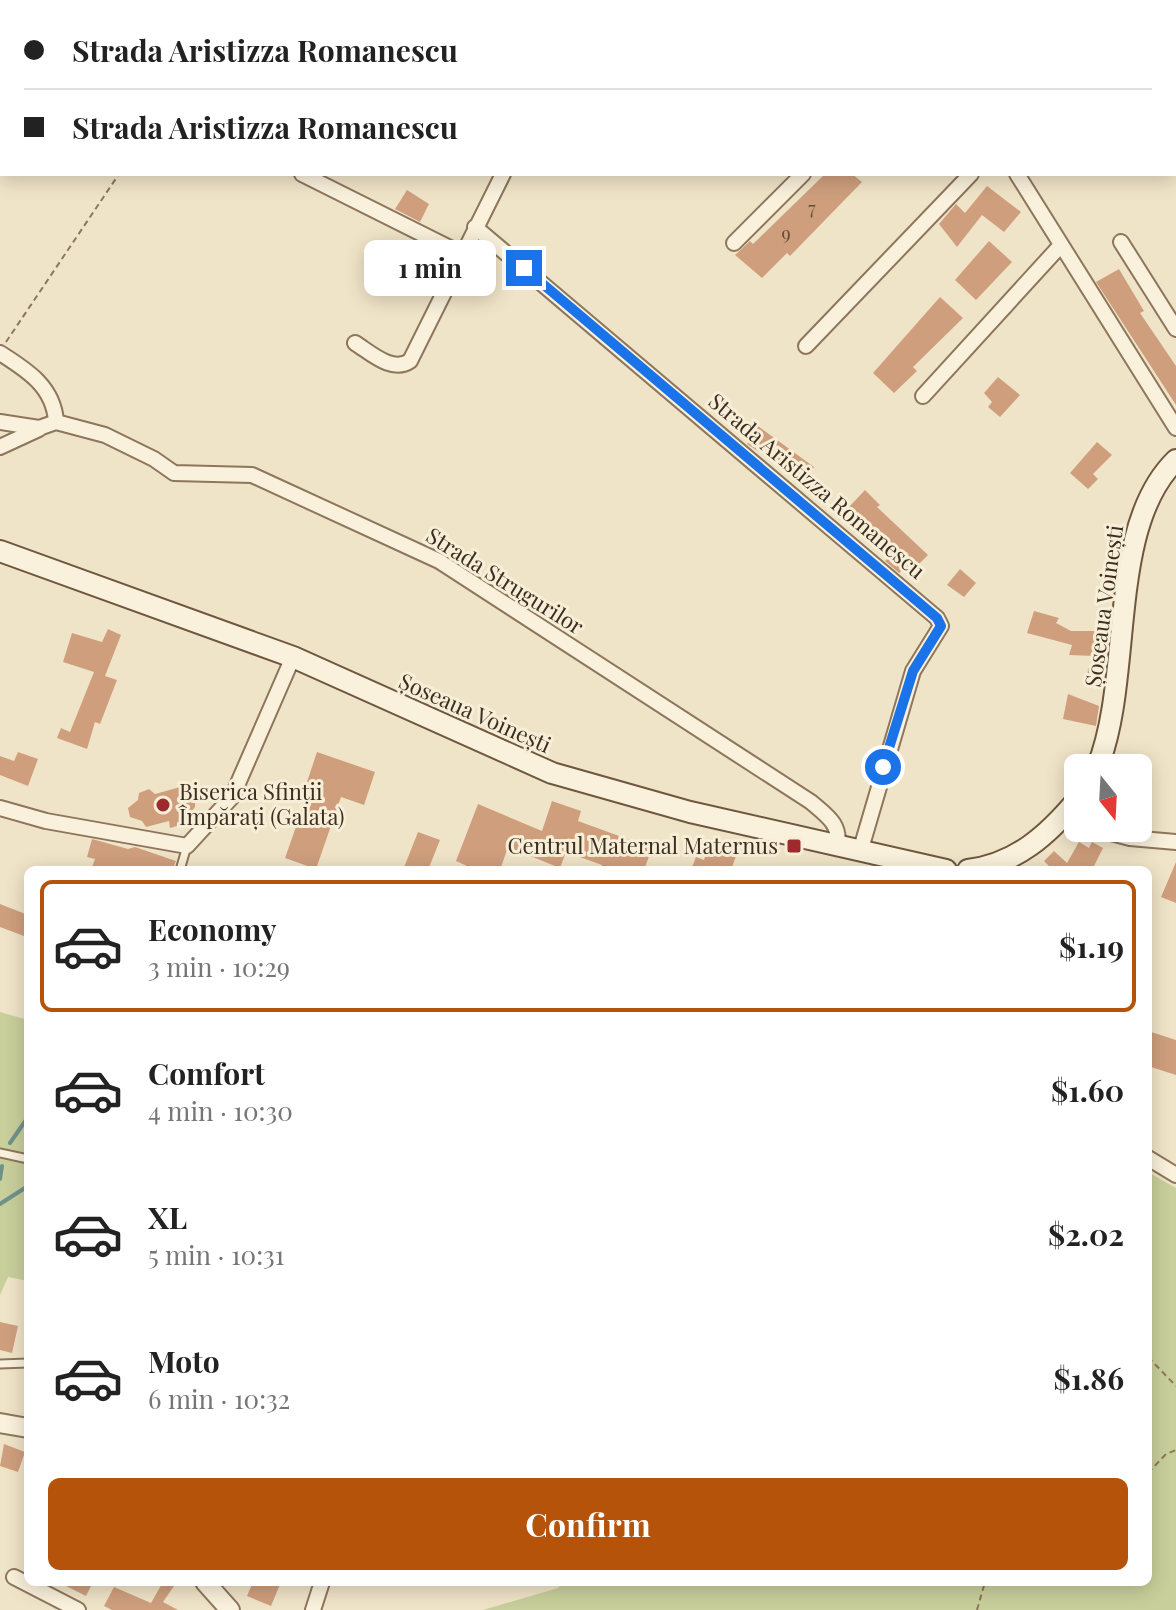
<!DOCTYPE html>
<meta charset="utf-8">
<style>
body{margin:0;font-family:"Playfair Display",serif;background:#f6f6f6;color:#222;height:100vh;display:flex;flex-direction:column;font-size:30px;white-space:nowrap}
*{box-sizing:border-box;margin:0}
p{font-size:26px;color:#767676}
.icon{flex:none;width:44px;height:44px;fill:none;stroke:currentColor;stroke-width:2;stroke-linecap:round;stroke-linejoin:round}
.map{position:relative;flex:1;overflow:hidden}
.details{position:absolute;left:24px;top:866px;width:1128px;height:720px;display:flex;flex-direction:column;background:#fff;border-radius:12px;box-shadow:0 4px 20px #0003}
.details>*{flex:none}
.guide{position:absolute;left:0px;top:0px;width:1176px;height:176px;box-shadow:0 4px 20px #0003;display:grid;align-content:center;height:176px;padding:0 24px;background:#fff}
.needle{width:52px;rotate:162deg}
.tools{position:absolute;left:1064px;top:754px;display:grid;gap:16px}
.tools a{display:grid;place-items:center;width:88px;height:88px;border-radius:12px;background:#fff;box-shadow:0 4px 20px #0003;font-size:40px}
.end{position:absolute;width:36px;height:36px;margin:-18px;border:10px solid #1a73e8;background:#fff;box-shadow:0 0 0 4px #fff}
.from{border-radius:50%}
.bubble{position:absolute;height:56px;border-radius:12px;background:#fff;box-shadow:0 4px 20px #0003;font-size:26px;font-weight:700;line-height:56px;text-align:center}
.guide b{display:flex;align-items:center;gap:28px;height:76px;font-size:30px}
.guide b+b{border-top:2px solid #e0e0e0}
.guide i{width:20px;height:20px;background:#222}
ul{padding:14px 0 0;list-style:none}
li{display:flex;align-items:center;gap:24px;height:132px;margin:0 16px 12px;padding:0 8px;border:4px solid transparent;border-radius:12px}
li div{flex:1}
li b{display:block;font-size:30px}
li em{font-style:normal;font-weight:700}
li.active{border-color:#b45309}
li>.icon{width:72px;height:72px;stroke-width:1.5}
.primary-button{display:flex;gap:16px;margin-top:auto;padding:16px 24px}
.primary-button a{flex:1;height:92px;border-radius:12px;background:#b45309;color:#fff;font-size:32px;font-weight:700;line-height:92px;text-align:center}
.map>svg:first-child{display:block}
</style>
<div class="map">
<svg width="1176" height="1610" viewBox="0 0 1176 1610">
<rect width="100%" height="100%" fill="#f0e4c8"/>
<path fill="#c9cf9b" d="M0 1012 28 1020V1281L8 1277 0 1295Z
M1148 1172 1176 1188V1610H483L558 1588 563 1582H1148Z"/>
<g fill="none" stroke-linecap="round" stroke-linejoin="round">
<path stroke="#6f938a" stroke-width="4" d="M10 1143 26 1120
M0 1179 2 1166
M0 1204 28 1186"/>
</g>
<path fill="#cf9f7d" d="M825 174H852L862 182 790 256 787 253 762 278 735 255 750 241 753 244Z
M987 186 1021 212 1004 232 982 215 957 247 939 224 956 204 965 213Z
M407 190 429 204 420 222 395 209Z
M989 241 1012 262 976 300 955 280Z
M1119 269 1144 311 1140 313 1176 366V405L1096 282Z
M940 297 963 318 913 367 917 371 894 393 873 373Z
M998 377 1020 395 1000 417 988 407 992 402 984 393Z
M758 426 814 467 801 485 783 467 747 444Z
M1097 442 1112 455 1093 474 1098 479 1088 489 1070 473Z
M865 490 880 505 877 507 928 555 909 574 903 570 899 573 885 561 888 558 847 509Z
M960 569 976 583 964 597 947 585Z
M1034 611 1059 618 1056 623 1071 631H1099L1095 656 1069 655 1072 645 1027 633Z
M108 629 121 635 105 676 117 680 100 724 95 722 87 749 57 738 61 728 70 732 94 672 63 662 72 633 102 642Z
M1088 668 1102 669 1100 685H1087Z
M1068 694 1099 706 1096 726 1063 719Z
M18 752 38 759 28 786 0 775V756L14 761Z
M317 752 375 772 364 805 341 797 316 869 285 858 310 787 306 785Z
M184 786 195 797V807L187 817 188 823 170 828 169 821 146 827 142 821 130 817 128 808 138 800 139 793 149 789 155 794Z
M552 801 581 811 578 821 652 848 644 870H600L602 865 566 852 560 868 508 847 500 870H476L456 861 478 804 542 831Z
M418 832 440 840 428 870H403Z
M92 839 128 849 135 847 176 861 172 870H91L95 859 87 857Z
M1079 842 1089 848 1092 842 1103 848 1092 870 1077 866 1074 870H1053L1044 861 1054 851 1067 863Z
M709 844 737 853 731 870H691L696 857 704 860Z
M1176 862V903L1161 897Z
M0 904 28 915 24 936 0 927Z
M1148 1031 1176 1040V1075L1148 1066Z
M0 1322 18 1326 12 1353 0 1350Z
M4 1444 25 1452 18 1472 0 1466Z
M58 1582H93L86 1596Z
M163 1582 174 1586 163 1602 178 1610H112L104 1606 114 1587 151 1603Z
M253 1582H281L271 1606 247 1596Z"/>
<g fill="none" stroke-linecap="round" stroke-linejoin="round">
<g stroke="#8d765c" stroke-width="11">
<path id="service" d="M180 870 187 846
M0 1153 28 1159
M0 1364 28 1363"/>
</g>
<g stroke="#8d765c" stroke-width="18">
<path id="minor" d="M907 0 908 2
M101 2 102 0
M238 2 239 0
M370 2 371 0
M595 2 596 0
M302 174 462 254
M1017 174 1176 428
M475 227 937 618 941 626 913 671 860 852
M1121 242 1176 329
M734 243 803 174
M355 343C371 353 392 373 410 361L503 174
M806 346 971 174
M0 353C27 370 54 387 56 422L39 428 0 422
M923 396 1061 245
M56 422 105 435 154 459 174 473 252 475 439 561 811 802C827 816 841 824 837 846
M0 447 39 429
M0 808 46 821 187 846 232 797 293 657
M1092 828 1130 838 1176 842
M1148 1158 1176 1175
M14 1577 78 1610
M313 1610 322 1582"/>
</g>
<g stroke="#8d765c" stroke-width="22">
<path id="tertiary" d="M0 1423 28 1428
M205 1582 230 1610"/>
</g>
<g stroke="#6f573f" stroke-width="24">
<path id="secondary" d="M0 551 293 657 552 773 690 812 946 870
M1097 768C1134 678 1106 528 1176 460
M968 870C1016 864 1048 835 1078 799"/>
</g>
<path stroke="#8d765c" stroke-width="2" stroke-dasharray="6 4" stroke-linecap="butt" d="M6 342 119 174
M1148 1357 1176 1386
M1148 1473 1166 1454 1176 1450
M977 1610 985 1582"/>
<use href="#service" stroke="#faf1dc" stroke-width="7"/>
<use href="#minor" stroke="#faf1dc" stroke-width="14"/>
<use href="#tertiary" stroke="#faf1dc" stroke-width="18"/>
<use href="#secondary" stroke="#faf1dc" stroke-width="20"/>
</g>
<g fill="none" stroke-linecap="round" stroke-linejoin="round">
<path stroke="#1a73e8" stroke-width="10" d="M524 268 937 618 941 626 913 671 883 767"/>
</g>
<g fill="#9e2a2b" stroke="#f7eed8" stroke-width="3">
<circle cx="163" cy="805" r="8"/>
<rect x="786" y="838" width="16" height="16" rx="4"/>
</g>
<g text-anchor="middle" stroke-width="6" stroke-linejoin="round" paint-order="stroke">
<g font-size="18" fill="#624a37">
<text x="812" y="215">7</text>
<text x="786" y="240">9</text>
</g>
<g font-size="22" fill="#3d2e20" stroke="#f7eed8">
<text transform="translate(817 486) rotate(40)" y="8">Strada Aristizza Romanescu</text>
<text transform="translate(505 581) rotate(32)" y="8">Strada Strugurilor</text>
<text transform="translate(1104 606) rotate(-82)" y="8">Șoseaua Voinești</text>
<text transform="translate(475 713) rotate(24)" y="8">Șoseaua Voinești</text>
</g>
<g font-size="22" fill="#3d2e20" stroke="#f7eed8" text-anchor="start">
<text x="179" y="800">Biserica Sfinții<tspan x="179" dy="25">Împărați (Galata)</tspan></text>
<text x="778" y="854" text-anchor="end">Centrul Maternal Maternus</text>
</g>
</g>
</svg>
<div class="tools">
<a><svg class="needle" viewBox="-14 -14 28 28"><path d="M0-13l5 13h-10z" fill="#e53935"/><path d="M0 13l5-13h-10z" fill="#767676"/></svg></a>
</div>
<i class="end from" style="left:883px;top:767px"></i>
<i class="end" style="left:524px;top:268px"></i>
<div class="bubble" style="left:364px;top:240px;width:132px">1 min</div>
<div class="guide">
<b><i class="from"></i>Strada Aristizza Romanescu</b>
<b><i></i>Strada Aristizza Romanescu</b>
</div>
<section class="details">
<ul>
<li class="active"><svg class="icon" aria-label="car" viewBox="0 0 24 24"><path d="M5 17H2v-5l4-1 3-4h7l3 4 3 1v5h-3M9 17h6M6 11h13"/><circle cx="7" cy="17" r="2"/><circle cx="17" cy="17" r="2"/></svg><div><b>Economy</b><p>3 min · 10:29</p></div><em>$1.19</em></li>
<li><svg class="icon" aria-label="car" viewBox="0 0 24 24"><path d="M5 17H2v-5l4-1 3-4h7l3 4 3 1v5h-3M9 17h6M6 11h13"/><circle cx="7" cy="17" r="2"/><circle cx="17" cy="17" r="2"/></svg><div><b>Comfort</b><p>4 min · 10:30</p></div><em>$1.60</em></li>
<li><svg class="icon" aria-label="car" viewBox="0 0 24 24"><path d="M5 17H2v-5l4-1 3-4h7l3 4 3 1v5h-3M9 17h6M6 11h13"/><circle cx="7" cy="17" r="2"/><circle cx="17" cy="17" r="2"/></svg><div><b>XL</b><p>5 min · 10:31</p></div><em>$2.02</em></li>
<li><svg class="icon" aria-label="car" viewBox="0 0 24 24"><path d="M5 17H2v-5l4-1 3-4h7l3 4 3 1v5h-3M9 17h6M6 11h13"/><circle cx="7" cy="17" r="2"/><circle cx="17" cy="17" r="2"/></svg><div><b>Moto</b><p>6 min · 10:32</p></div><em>$1.86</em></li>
</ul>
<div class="primary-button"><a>Confirm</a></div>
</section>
</div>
